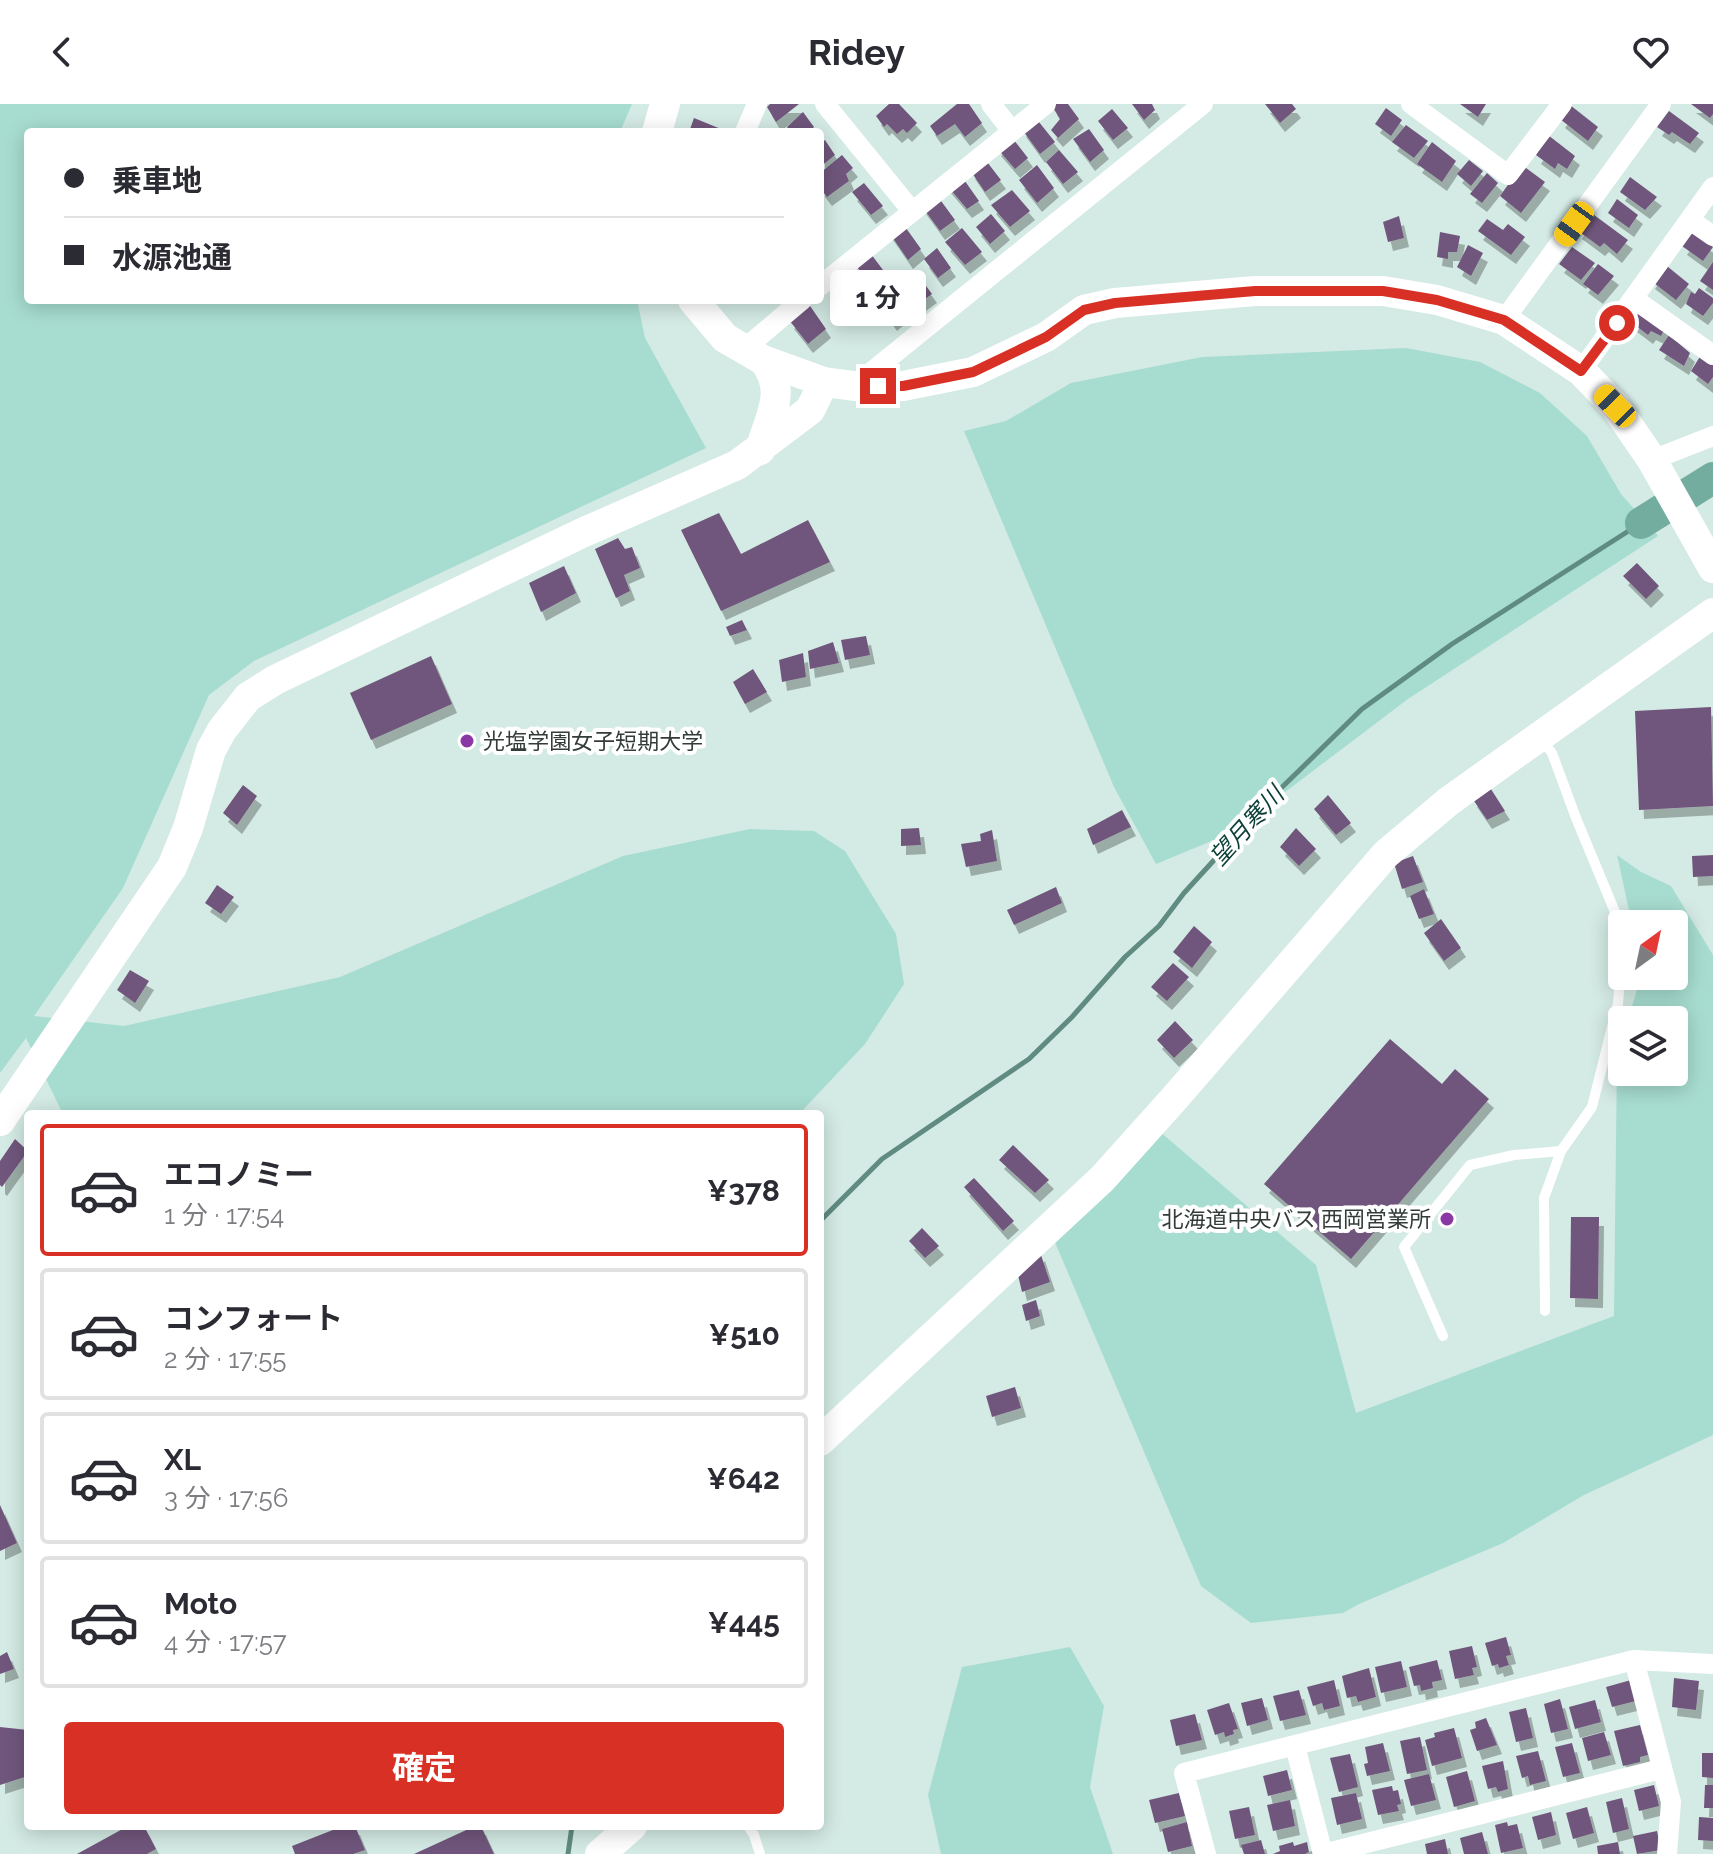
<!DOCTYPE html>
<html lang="ja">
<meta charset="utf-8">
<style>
body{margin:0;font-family:Raleway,"Noto Sans JP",sans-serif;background:#f2f2f3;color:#2b2b33;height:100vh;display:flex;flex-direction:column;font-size:30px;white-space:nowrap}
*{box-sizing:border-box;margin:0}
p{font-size:26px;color:#7c7c81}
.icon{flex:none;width:44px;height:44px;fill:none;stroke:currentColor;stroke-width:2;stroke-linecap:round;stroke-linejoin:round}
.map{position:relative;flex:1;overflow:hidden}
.details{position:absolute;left:24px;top:1006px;width:800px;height:720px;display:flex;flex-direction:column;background:#fff;border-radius:8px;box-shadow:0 4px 20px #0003}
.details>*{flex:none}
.hud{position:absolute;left:24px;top:24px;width:800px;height:176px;border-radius:8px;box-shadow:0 4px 20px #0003;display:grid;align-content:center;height:176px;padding:0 40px;background:#fff}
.needle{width:52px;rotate:33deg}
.buttons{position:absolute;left:1608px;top:806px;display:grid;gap:16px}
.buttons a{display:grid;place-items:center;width:80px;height:80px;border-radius:8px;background:#fff;box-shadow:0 4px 20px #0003;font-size:40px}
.end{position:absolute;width:36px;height:36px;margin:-18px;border:10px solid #d93025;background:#fff;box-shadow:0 0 0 4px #fff}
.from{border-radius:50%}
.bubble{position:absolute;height:56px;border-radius:8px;background:#fff;box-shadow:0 4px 20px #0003;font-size:26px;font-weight:700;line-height:56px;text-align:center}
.car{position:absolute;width:24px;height:48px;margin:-24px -12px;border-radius:10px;box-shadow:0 0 6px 2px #0007;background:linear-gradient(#f5c518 24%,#345 0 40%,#f5c518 0 76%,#345 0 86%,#f5c518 0)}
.hud b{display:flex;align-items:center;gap:28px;height:76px;font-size:30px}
.hud b+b{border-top:2px solid #e1e1e2}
.hud i{width:20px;height:20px;background:#2b2b33}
ul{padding:14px 0 0;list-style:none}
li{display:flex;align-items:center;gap:24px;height:132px;margin:0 16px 12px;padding:0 24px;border:4px solid #e1e1e2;border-radius:8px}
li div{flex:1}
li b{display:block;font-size:30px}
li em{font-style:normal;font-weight:700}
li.on{border-color:#d93025}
li>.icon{width:72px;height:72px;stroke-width:1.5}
.action{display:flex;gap:16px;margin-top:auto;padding:16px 40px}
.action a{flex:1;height:92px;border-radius:8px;background:#d93025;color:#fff;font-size:32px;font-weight:700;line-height:92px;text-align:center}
header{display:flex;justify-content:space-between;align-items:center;height:104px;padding:0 40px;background:#fff;font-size:36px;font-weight:700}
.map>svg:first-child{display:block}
</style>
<header><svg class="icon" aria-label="back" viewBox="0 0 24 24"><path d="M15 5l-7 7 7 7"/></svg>Ridey<svg class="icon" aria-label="heart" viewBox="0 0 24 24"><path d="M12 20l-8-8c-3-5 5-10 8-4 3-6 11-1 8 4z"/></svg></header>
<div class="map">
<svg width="1713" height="1750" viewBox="0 0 1713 1750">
<defs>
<filter id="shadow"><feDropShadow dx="5" dy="9" stdDeviation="0" flood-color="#0004"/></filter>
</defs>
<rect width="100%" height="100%" fill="#d4eae4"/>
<path fill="#a7ddd0" d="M0 0H632L620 28H28V196H637L645 234 706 344 254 557 209 591 123 784 34 912 124 922 340 873 623 752 750 725 814 727 845 747 896 830 904 880 865 940 799 1010H63L26 934 0 969Z
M1406 244 1480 258 1540 289 1587 332 1621 390 1658 432 1408 595 1231 729 1156 760 1114 683 964 327 1006 317 1071 279 1202 253Z
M1617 751 1641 768 1671 782 1713 851V1331L1584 1391 1503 1439 1359 1500 1343 1509 1251 1519 1201 1482 1054 1136 1159 1027 1316 1161 1356 1309 1614 1212 1617 951 1622 935V968H1674V916H1628L1641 872H1674V820H1632Z
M1070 1543 1104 1602 1090 1683 1113 1750H941L928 1691 962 1563Z"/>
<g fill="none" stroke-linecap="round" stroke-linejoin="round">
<path stroke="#608b81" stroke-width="5" d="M820 1117 882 1055 1029 955 1072 913 1125 853 1159 822 1184 789 1269 696 1362 605 1452 540 1641 419
M568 1750 572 1722"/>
<path stroke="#73ada0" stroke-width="32" d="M1641 419 1713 374"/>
</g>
<path fill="#70577b" filter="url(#shadow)" d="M770 0H799L776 18 767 3Z
M889 0H899L917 19 907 29 903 25 897 30 887 20 884 23 876 12Z
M957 0H969L982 19 965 33 955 20 937 32 930 22Z
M1055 0H1068L1079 15 1058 34 1051 26 1060 15 1052 2Z
M1132 0H1152L1155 6 1144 16Z
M1265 0H1292L1296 5 1280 19Z
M1460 0H1486L1478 13Z
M1691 0H1713V10L1710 14Z
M1570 1 1598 23 1588 37 1560 15Z
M1386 4 1402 16 1391 32 1375 20Z
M1112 5 1128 24 1113 36 1098 17Z
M1669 7 1699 29 1690 40 1672 28 1669 31 1657 23Z
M803 8 814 23 809 28H791L787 23Z
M1035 13 1055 38 1040 50 1021 24Z
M694 14 721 25 720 28H689Z
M1406 21 1428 37 1414 54 1392 38Z
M1089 25 1104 46 1090 58 1073 35Z
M1010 31 1028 54 1015 65 996 43Z
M1548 31 1575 52 1567 65 1558 59 1555 65 1536 51Z
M825 36 835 51 820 63V40Z
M1432 38 1456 57 1442 78 1417 60Z
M1059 46 1078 68 1063 80 1046 58Z
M842 51 853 64 846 70 849 77 827 93 820 84V69Z
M984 54 1001 76 985 88 970 66Z
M1469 56 1483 67 1471 82 1457 70Z
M1037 61 1054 84 1037 99 1019 76Z
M1522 61 1545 78 1521 109 1500 92Z
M1487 69 1498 79 1482 99 1470 90Z
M960 70 979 97 967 105 946 80Z
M1630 73 1657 93 1645 106 1620 88Z
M864 79 883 102 871 111 852 88Z
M1012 86 1030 107 1010 123 991 101Z
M936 90 955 116 940 127 921 101Z
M1617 95 1638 111 1629 124 1608 109Z
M1590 108 1628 136 1617 150 1604 139 1600 143 1577 126Z
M991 110 1005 127 990 140 976 123Z
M1399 112 1404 134 1388 138 1383 118Z
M1487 115 1503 126 1508 120 1525 133 1511 151 1478 127Z
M901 117 921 145 908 156 888 127Z
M962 124 982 148 965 161 945 138Z
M1440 128 1460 132 1457 148H1448V155L1437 153Z
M1691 128 1713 143 1703 157 1682 142Z
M1468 141 1483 149 1471 172 1457 163Z
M1572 143 1595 159 1581 176 1559 160Z
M937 144 951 164 938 174 924 155Z
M871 150 889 174 874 184 856 162Z
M1662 158 1689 180 1676 196 1650 176Z
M1713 158V186L1700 177Z
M1598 160 1614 172 1598 191 1583 180Z
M915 167 932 190 918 200 903 177Z
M1699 184 1713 194V199L1703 212 1686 200 1691 188 1695 190Z
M897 194 906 206 892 218 883 205Z
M808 199 826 225 808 240 789 216Z
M1641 205 1666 222 1661 232 1651 227 1648 231 1632 219Z
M1669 231 1690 249 1684 262 1659 246Z
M1701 251 1713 260V273L1708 280 1691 267Z
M719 409 741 450 808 416 830 458 721 507 681 426Z
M618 434 625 445 632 443 640 464 624 471 630 487 616 494 595 445Z
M1637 459 1659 482 1646 495 1623 472Z
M564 462 576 489 541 508 529 479Z
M742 516 747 526 730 532 726 523Z
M866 532 870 551 845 556 841 536Z
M833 538 839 559 810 565 808 547Z
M803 549 806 573 782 578 779 556Z
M431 552 452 600 371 636 350 589Z
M753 565 767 588 745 600 733 578Z
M1711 603 1713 702 1639 706 1635 607Z
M243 681 257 692 237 721 223 709Z
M1489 682 1505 707 1487 716 1472 694Z
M1328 691 1351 719 1336 731 1314 705Z
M1122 706 1131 723 1093 741 1087 725Z
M919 724 921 741 901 742V725Z
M1296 724 1316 745 1299 762 1280 743Z
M992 726 997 757 966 763 961 740 981 737 980 730Z
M1713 751V772L1693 773 1692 752Z
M1413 752 1423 778 1402 785 1394 759Z
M217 781 234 793 221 810 205 799Z
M1056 783 1062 799 1014 821 1007 806Z
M1424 785 1434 810 1419 815 1410 792Z
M1441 815 1461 844 1444 857 1424 829Z
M1194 822 1212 838 1192 864 1173 848Z
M1173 859 1189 873 1167 897 1151 883Z
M130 866 149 877 135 899 117 886Z
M1175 917 1193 936 1174 954 1157 936Z
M1390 935 1442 980 1455 965 1489 995 1351 1155 1264 1080Z
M15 1035 28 1047 2 1083 0 1081V1057Z
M1013 1041 1049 1076 1035 1089 999 1056Z
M974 1074 1014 1117 1003 1127 964 1083Z
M1571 1113H1599L1598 1195 1570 1194Z
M922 1124 939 1142 925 1154 909 1137Z
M1040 1148 1050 1178 1022 1188 1018 1171Z
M1036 1196 1040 1212 1026 1217 1022 1201Z
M1015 1283 1021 1304 992 1313 986 1292Z
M0 1401 17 1439 0 1447Z
M1506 1533 1511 1551 1506 1552 1509 1561 1499 1564 1498 1560 1492 1562 1485 1539Z
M1472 1542 1477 1563 1472 1564 1474 1571 1455 1575 1449 1547Z
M7 1548 14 1565 0 1570V1552Z
M1437 1556 1442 1576 1432 1578 1433 1584 1421 1587 1420 1581 1414 1582 1409 1563Z
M1401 1557 1407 1583 1381 1589 1375 1563Z
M1369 1564 1376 1593 1358 1598 1356 1592 1347 1594 1342 1572Z
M1674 1574 1699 1577 1696 1606 1672 1603Z
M1334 1576 1340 1602 1324 1606 1322 1599 1313 1602 1307 1583Z
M1631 1576 1636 1597 1612 1603 1606 1583Z
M1299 1586 1306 1611 1280 1617 1273 1592Z
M1262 1594 1268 1616 1247 1622 1241 1599Z
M1560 1595 1568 1625 1551 1629 1544 1600Z
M1595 1596 1601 1618 1575 1625 1569 1603Z
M1229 1599 1238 1625 1233 1626 1234 1630 1225 1633 1224 1628 1215 1631 1207 1606Z
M1526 1604 1533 1634 1516 1638 1509 1608Z
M1195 1610 1202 1636 1176 1642 1170 1616Z
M1486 1614 1497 1641 1477 1647 1470 1626 1476 1624 1475 1618Z
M1640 1621 1648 1651 1640 1653V1658L1623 1662 1614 1627Z
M0 1623 28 1626V1672L0 1681Z
M1454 1624 1462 1654 1432 1662 1425 1636 1435 1633 1434 1629Z
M1604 1628 1611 1651 1588 1657 1582 1634Z
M1420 1633 1427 1666 1407 1670 1400 1637Z
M1383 1639 1390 1667 1367 1672 1364 1660 1368 1659 1365 1643Z
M1572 1639 1580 1669 1563 1673 1555 1643Z
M1538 1647 1546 1677 1530 1681 1528 1672 1522 1674 1516 1652Z
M1702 1649H1713V1674L1702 1673Z
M1350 1650 1358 1683 1339 1688 1330 1654Z
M1503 1657 1508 1685 1498 1688 1496 1683 1488 1685 1482 1662Z
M1287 1666 1292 1686 1268 1692 1263 1672Z
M1467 1667 1475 1697 1454 1703 1446 1673Z
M1429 1670 1436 1696 1411 1702 1404 1676Z
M1654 1681 1659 1702 1639 1707 1634 1686Z
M1705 1681H1713V1704H1704Z
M1392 1682 1393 1687 1398 1686 1401 1700 1397 1701 1399 1707 1378 1711 1372 1686Z
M1179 1689 1185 1712 1155 1719 1149 1696Z
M1356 1689 1362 1715 1337 1721 1331 1694Z
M1622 1694 1629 1725 1613 1729 1606 1698Z
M1290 1696 1295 1722 1273 1727 1267 1701Z
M1249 1703 1255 1731 1235 1735 1229 1707Z
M1587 1703 1594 1729 1573 1735 1566 1709Z
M1551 1708 1556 1731 1538 1736 1532 1713Z
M1699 1713 1713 1714V1737L1698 1736Z
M1187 1718 1192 1742 1168 1748 1162 1725Z
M1507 1718 1508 1722 1517 1720 1523 1744 1501 1749 1495 1721Z
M128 1722H144L156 1745 147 1750H77Z
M343 1722H355L365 1746 353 1750H295L292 1742Z
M475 1722H481L494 1750H414Z
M1657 1727 1661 1746 1637 1750 1633 1732Z
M1482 1728 1488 1750H1464L1460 1734Z
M1445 1735 1448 1750H1427L1425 1740Z
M1261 1736 1265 1750H1244L1241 1741Z
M1293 1738 1294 1742 1307 1738 1309 1748 1305 1750H1273L1280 1747 1279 1742Z
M1618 1738 1620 1750H1598L1597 1742Z"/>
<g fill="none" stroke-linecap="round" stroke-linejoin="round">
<path stroke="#fff" stroke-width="10" d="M1545 1207 1544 1094 1561 1047
M1443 1232 1404 1143 1470 1061 1514 1051 1561 1047 1592 1003 1618 899 1622 851 1620 820 1576 714 1552 649 1540 634
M748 1722 754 1731 760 1750"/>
<path stroke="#fff" stroke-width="20" d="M825 0 912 107
M991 0 1012 27
M1411 0 1508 71 1562 0
M745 28 757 0
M1690 116 1713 132
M820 182 1046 0
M1634 195 1713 251
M1504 216 1661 0
M743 246 802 196
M1581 267 1713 83
M854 282 1203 0
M1652 356 1713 332
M1634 1556 1671 1698 1667 1750
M1295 1642 1323 1750
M1206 1750 1184 1669 1634 1556 1713 1560
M1323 1750 1661 1665"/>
<path stroke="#fff" stroke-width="30" d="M657 28 665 0
M693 196 725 234 763 256 824 278 854 282H903L973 268 1046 233 1084 206 1115 199 1255 187H1383L1437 196 1504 216 1581 267 1615 302 1652 356 1713 464
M760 346C770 312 788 286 763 256
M0 1017 172 763 188 724 211 646 222 626 248 593 275 576 582 429 737 361 810 306 824 278
M820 1337 1102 1075 1173 996 1386 750 1449 697 1713 509
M600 1750 632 1722"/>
</g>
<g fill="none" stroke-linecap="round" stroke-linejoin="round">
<path stroke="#d93025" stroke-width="10" d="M878 282H903L973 268 1046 233 1084 206 1115 199 1255 187H1383L1437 196 1504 216 1581 267 1617 219"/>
</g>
<g fill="#8a38a6" stroke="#fff" stroke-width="3">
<circle cx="467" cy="637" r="8"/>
<circle cx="1447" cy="1115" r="8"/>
</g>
<g text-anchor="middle" stroke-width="8" stroke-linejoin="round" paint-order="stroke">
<g font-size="22" fill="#333c3a" stroke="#fff" text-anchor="start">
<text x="483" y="645">光塩学園女子短期大学</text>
<text x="1431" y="1123" text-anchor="end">北海道中央バス 西岡営業所</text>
</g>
<g font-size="24" font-style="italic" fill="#0c4138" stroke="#fff">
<text transform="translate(1247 722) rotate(-48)" y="8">望月寒川</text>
</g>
</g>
</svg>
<div class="buttons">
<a><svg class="needle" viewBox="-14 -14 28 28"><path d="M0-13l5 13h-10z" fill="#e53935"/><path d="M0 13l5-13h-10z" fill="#7c7c81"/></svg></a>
<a><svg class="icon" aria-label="layers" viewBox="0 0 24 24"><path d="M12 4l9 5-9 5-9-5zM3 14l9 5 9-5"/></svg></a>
</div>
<i class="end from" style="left:1617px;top:219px"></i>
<i class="end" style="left:878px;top:282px"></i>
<div class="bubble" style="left:830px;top:166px;width:96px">1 分</div>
<i class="car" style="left:1574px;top:120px;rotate:216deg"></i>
<i class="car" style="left:1615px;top:302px;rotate:316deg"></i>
<div class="hud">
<b><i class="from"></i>乗車地</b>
<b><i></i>水源池通</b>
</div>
<section class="details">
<ul>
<li class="on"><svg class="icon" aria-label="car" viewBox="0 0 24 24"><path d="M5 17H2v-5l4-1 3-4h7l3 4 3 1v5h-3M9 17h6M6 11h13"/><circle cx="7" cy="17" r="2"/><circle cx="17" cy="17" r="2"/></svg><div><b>エコノミー</b><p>1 分 · 17:54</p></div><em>¥378</em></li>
<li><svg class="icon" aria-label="car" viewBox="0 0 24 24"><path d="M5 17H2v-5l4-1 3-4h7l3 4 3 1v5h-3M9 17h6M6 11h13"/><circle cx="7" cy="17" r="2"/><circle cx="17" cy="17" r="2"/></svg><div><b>コンフォート</b><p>2 分 · 17:55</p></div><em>¥510</em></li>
<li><svg class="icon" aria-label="car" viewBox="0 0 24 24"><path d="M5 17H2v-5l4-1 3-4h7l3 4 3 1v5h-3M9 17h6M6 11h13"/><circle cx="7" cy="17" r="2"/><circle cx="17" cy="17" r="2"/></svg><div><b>XL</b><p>3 分 · 17:56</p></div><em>¥642</em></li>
<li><svg class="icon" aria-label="car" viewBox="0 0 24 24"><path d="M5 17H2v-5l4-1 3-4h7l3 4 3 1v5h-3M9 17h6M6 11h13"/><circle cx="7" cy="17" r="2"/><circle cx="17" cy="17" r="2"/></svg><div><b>Moto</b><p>4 分 · 17:57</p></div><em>¥445</em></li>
</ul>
<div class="action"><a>確定</a></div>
</section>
</div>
